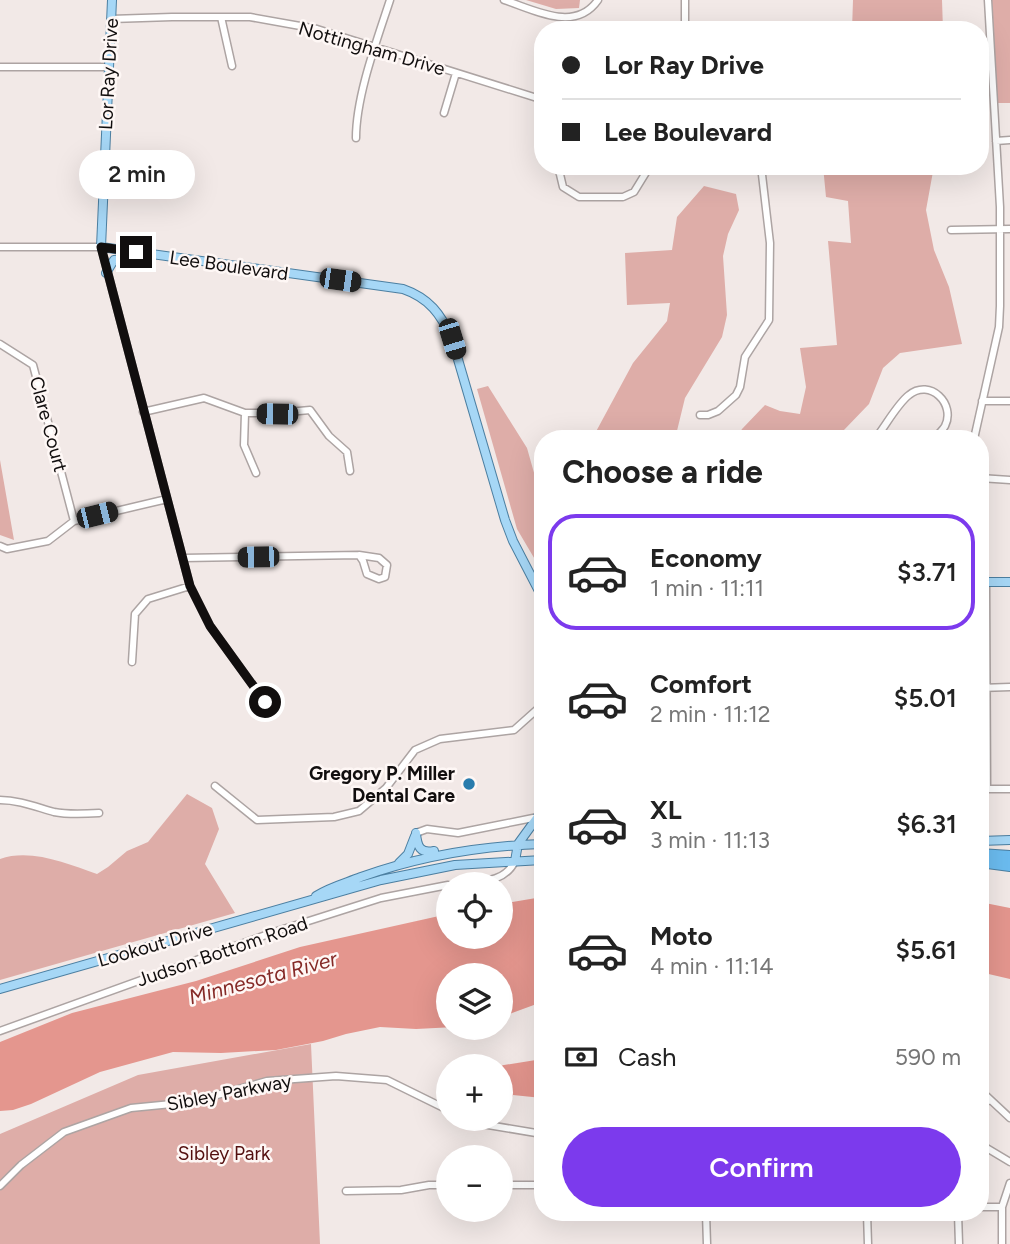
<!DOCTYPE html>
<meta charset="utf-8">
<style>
body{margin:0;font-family:Figtree,sans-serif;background:#f6f6f6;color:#222;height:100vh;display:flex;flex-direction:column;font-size:26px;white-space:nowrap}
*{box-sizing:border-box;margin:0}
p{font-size:23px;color:#767676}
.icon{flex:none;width:38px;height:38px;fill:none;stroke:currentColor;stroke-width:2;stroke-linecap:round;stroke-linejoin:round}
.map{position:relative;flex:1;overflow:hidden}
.panel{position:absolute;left:534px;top:430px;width:455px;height:791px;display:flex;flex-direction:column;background:#fff;border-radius:28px;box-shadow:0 7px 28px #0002}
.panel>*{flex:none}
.banner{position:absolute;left:534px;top:21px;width:455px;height:154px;border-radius:28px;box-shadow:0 7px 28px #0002;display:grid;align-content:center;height:154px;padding:0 28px;background:#fff}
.fabs{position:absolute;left:436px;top:872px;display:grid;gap:14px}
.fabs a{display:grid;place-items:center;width:77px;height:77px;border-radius:50%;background:#fff;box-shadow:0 7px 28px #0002;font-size:35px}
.end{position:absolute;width:32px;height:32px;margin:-16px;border:9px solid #110e0e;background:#fff;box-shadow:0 0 0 4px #fff}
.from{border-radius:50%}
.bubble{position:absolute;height:49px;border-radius:24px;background:#fff;box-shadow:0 7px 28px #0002;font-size:23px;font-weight:600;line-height:49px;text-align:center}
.car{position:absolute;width:21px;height:42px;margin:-21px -10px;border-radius:9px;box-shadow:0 0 5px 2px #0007;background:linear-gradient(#222 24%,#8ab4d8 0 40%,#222 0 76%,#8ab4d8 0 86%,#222 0)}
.banner b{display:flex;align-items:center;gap:24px;height:66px;font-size:26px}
.banner b+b{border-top:2px solid #e0e0e0}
.banner i{width:18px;height:18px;background:#222}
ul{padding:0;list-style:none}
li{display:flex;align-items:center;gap:21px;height:116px;margin:0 14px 10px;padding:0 14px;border:4px solid transparent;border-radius:28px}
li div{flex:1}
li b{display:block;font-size:26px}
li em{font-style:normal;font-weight:600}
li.selected{border-color:#7c3aed}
li>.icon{width:63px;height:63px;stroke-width:1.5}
h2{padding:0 28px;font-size:32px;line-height:84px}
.pay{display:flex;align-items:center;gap:18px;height:77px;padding:0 28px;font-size:26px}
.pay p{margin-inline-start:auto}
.button{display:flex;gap:14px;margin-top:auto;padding:14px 28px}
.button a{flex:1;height:80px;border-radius:42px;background:#7c3aed;color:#fff;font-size:28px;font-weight:600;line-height:80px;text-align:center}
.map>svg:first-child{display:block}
</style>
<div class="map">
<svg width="1010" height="1244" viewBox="0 0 1010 1244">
<rect width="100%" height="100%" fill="#f2e9e7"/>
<path fill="#deada8" d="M526 0H580L579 8 556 9Z
M853 0H942L943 30H852Z
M988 0H1010V103H995Z
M823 166H934L926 210 934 250 949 287 962 344 900 353 883 368 869 404 843 431 830 439H736L742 429 765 405 780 411 800 414 806 387 800 348 837 345 828 241 851 243 848 201 826 197Z
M704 186 736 194 739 210 728 234 723 256 727 315 722 337 685 398 675 439H592L633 363 667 321 670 303 627 305 625 253 672 250 677 217Z
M488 386 527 448 542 501V567L540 568 517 529 477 389Z
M0 460 14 540 0 535Z
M187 794 212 808 219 829 205 864 235 913 0 980V859C31 848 68 864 97 874L108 867 127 851 148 842Z
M311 1044 320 1244H0V1134L138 1075Z"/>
<path fill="#e4968e" d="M542 897V1002L501 1017 500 975H448V1027H455L416 1029 380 1027 346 1034 323 1041 276 1050 221 1053 173 1052 100 1072 31 1104 13 1110 0 1111V1042L72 1013 196 981 300 947 448 914V936H500L501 904Z
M980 902 1010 908V979L980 972Z
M542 1059V1098L513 1095 508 1106H505L501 1097 500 1066H498Z"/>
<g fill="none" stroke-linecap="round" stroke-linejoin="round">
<g stroke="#ada4a3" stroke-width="9">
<path id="minor" d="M504 0C535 10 575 33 598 0
M221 17 232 66
M111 19 172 17H250L317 29 537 98 542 103
M685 30V0
M0 67H108
M444 113 456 73
M356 138C356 96 377 40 390 0
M996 141 1010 140
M558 166 563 187 579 197H623L634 192 650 166
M951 230 1010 229
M0 247H101L190 586 210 626 265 702
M0 344 33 365 74 521
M982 401H1010
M143 412 204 398 245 413H277L310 410 329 436 347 452 350 471
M245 413 244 445 256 473
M700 415H708L718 411 736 395 740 387 745 357 769 320 770 243 761 166
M875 439C885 427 897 404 909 395 930 378 956 404 945 426 942 431 937 435 934 439
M974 439 999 327 1000 306V207L988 0
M980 478 1010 480
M0 546 7 549 48 541 74 521 167 499
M183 558 359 555 363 561 367 574 379 579 385 577 387 565 379 558 359 555
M986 582 987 789
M132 662 135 614 148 599 190 586
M980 688 1010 687
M215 786 257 820 334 817 359 811 386 788 415 750 440 739 514 730 542 705
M980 789H1010
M0 800C19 800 36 807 54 812 69 815 84 814 99 813
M416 833 427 829 458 833 538 817
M456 884C479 881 504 884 515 861
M0 1031 274 932 381 898 448 885
M980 1090 1010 1118
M980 1104 990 1100
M463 1118 476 1123 542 1134
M980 1144 1010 1162
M500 1185H542
M0 1186 21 1165 64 1132 131 1108 192 1102 267 1081 336 1076 387 1080 448 1110
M346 1191 401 1190 429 1185H448
M980 1207H1002
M706 1213 707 1244
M867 1213 868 1244
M958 1213 959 1244
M1002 1244V1207L1010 1183"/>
</g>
<g stroke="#4c7fa1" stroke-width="10">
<path id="major" d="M112 0 101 247 403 289C429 298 441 314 452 339L505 520 513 541 542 597
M106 273 114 260 146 257
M980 582H1010
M416 833C417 846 420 854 434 851
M980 841 1010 840
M515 861 518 844 542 811
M399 863 408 854 415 836
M316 896C330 887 346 883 361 877 420 856 480 846 542 844
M0 989 381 880 455 865 542 860"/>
</g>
<g stroke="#4c7fa1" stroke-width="12">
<path id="highway" d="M980 854 1010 856
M980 862 1010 866"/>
</g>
<use href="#minor" stroke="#fff" stroke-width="6"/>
<use href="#major" stroke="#a6d7f6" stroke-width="8"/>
<use href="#highway" stroke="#6bbcf0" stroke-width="10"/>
</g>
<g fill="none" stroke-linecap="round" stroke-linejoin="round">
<path stroke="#110e0e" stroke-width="9" d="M136 252 101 247 190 586 210 626 265 702"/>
</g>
<circle fill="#297cad" stroke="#fef7f5" stroke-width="2.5" cx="469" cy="784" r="7"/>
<g text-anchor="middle" stroke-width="5" stroke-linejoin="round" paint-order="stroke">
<g font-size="19" fill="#110e0e" stroke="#fef7f5">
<text transform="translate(372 48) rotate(16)" y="7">Nottingham Drive</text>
<text transform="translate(108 74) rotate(-87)" y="7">Lor Ray Drive</text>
<text transform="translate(229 265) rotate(8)" y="7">Lee Boulevard</text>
<text transform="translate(49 424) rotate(75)" y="7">Clare Court</text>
<text transform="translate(155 944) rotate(-16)" y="7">Lookout Drive</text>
<text transform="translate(222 951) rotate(-19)" y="7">Judson Bottom Road</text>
<text transform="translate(229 1092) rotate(-11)" y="7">Sibley Parkway</text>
</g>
<g font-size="19" font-weight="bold" fill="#110e0e" stroke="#fef7f5" text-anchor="end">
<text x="455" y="780">Gregory P. Miller<tspan x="455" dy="22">Dental Care</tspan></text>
</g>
<g font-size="19" fill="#530e0e" stroke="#fef7f5">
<text x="224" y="1160">Sibley Park</text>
</g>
<g font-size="21" font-style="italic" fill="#852a27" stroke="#fef7f5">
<text transform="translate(263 978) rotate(-15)" y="7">Minnesota River</text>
</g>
</g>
</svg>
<div class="fabs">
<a><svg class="icon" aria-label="locate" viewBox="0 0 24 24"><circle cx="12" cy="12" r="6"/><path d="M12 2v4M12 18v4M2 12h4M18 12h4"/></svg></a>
<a><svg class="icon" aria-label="layers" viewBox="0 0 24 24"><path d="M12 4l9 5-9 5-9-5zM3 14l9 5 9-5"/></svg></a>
<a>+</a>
<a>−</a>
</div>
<i class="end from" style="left:265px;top:702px"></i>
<i class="end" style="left:136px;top:252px"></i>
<div class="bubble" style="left:79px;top:150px;width:116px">2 min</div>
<i class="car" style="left:340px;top:280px;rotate:98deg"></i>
<i class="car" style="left:452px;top:339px;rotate:163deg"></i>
<i class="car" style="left:277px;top:414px;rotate:271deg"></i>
<i class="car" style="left:97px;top:515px;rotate:76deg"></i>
<i class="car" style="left:258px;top:557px;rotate:269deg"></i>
<div class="banner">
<b><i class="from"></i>Lor Ray Drive</b>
<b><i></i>Lee Boulevard</b>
</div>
<section class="panel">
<h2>Choose a ride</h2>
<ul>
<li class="selected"><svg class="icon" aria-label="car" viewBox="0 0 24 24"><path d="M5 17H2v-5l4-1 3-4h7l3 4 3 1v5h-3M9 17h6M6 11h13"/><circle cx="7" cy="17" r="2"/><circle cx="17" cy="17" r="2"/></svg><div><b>Economy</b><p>1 min · 11:11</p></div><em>$3.71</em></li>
<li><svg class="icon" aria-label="car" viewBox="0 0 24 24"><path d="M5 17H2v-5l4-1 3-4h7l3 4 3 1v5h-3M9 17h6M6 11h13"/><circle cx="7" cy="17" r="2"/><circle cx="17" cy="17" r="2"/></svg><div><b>Comfort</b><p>2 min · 11:12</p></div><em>$5.01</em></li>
<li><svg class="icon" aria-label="car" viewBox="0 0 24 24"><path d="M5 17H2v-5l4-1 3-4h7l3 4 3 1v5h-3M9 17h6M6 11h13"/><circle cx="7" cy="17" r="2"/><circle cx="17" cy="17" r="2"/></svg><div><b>XL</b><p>3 min · 11:13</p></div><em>$6.31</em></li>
<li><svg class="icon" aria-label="car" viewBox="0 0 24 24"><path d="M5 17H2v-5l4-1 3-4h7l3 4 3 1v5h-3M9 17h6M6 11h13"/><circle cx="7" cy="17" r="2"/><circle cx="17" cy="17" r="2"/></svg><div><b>Moto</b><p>4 min · 11:14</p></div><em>$5.61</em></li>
</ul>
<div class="pay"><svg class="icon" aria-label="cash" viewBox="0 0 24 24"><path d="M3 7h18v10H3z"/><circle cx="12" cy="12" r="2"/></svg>Cash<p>590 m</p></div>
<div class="button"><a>Confirm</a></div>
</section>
</div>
